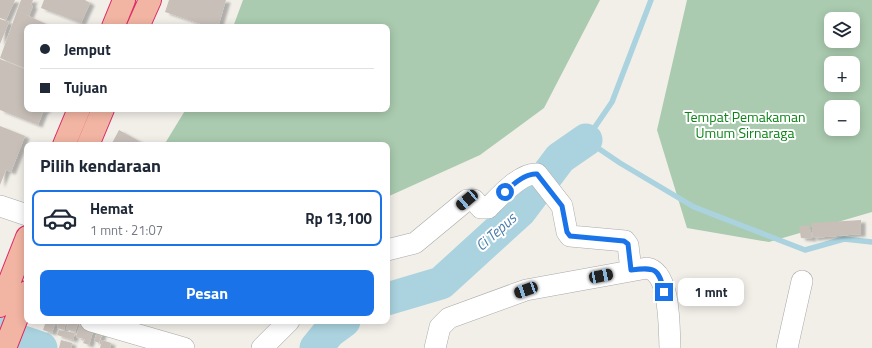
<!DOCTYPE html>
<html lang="id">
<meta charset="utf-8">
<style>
body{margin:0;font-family:"Titillium Web",sans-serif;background:#f2f2f3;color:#1f2937;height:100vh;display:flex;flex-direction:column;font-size:15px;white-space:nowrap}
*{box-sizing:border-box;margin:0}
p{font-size:13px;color:#747a83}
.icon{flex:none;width:22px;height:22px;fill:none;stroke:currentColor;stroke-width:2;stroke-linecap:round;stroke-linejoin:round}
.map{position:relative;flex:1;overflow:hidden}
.details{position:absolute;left:24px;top:142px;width:366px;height:182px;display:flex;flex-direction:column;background:#fff;border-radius:8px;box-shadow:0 2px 10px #0003}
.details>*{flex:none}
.top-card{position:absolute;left:24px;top:24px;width:366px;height:88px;border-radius:8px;box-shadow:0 2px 10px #0003;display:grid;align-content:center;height:88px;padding:0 16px;background:#fff}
.controls{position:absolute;left:824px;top:12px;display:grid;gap:8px}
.controls a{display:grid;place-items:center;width:36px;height:36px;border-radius:8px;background:#fff;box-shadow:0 2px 10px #0003;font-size:20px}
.end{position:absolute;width:18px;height:18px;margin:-9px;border:5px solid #1a73e8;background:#fff;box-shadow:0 0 0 2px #fff}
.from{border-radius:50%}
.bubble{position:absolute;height:28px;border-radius:8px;background:#fff;box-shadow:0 2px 10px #0003;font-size:13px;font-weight:700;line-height:28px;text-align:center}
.car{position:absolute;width:12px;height:24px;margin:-12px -6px;border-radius:5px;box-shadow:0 0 3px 1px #0007;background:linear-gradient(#222 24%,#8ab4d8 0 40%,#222 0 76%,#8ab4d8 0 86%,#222 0)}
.top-card b{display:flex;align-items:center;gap:14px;height:38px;font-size:15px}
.top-card b+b{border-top:1px solid #e0e1e3}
.top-card i{width:10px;height:10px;background:#1f2937}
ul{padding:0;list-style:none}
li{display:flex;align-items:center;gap:12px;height:56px;margin:0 8px 6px;padding:0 8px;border:2px solid transparent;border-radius:8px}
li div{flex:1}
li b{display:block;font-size:15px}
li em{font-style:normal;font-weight:700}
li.on{border-color:#1a73e8}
li>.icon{width:36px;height:36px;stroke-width:1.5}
h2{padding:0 16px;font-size:18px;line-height:48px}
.button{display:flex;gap:8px;margin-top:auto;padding:8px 16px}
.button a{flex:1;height:46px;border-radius:8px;background:#1a73e8;color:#fff;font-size:16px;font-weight:700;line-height:46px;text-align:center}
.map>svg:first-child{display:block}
</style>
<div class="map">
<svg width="872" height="348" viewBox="0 0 872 348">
<defs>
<filter id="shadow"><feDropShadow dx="4.5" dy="2.5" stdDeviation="1" flood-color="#0004"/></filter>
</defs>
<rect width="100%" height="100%" fill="#f2efe9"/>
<path fill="#aacbaf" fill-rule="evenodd" d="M243 0H600L544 108 480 155 387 197V145H164L186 109H387V27H233Z
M687 0H872V212L769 242 687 228 657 130ZM831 19H853V41H831ZM831 63H853V85H831ZM831 107H853V129H831Z"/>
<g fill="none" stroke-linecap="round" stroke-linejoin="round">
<path stroke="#aad3df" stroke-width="5.5" d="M651 0 612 102 586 140 620 163 694 207 805 250 844 239 872 242"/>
<path stroke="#aad3df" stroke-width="33" d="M387 299 441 283 520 211 560 158 586 140
M0 334 41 348
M316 348 329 332 344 321"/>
</g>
<path fill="#c7bfb8" filter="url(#shadow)" d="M0 0H15L6 20 0 18Z
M21 0H33L31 5 33 6 29 16 17 11Z
M44 0H85L90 3 81 23 41 8Z
M169 0H226L218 27H210L165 12Z
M17 11 53 27H27V69L0 58Z
M0 19 9 22 0 44Z
M0 59 27 70V109H47L43 112 38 125 0 110Z
M0 126 25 136 11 172 6 170 0 185Z
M119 130 139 141 137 145H111Z
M861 220V234L813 238 811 223Z
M810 225 812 239 801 238 799 226Z
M46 321H56L52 333 43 330Z
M59 321H66L64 330 57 328Z
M69 321H79L75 332 66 329Z
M81 321 95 325 89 345 83 343 85 339 76 337Z
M99 326 104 328 99 343 94 341Z
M59 330 75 333 73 340 57 335Z
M61 340 72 343 71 348H59Z
M102 340 111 343 110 348H100Z"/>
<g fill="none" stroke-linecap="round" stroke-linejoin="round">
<g stroke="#a9a9a9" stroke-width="22">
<path id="minor" d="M0 206 27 215
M387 250 415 243 467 200H474L481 208H488C499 197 521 172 537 174L562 206 567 232 570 236 625 241 628 245 631 270
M91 321 184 348
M262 348 289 321
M435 348 440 327 449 318 526 290 647 268C671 272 669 329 670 348
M787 348 802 281"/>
</g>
<g stroke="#dc2a67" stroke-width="24">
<path id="trunk" d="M113 27 124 0
M138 27 150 0
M64 145 79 109
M88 145 103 109
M0 306 27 237
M5 348 27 292"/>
</g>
<use href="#minor" stroke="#fff" stroke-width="21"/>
<use href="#trunk" stroke="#f2b4a3" stroke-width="22"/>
</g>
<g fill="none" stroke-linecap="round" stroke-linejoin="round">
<path stroke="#1a73e8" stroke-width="5" d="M505 192C513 184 526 173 537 174L562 206 567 232 570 236 624 241 628 244 631 270C655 267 659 268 664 292"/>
</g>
<g text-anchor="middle" stroke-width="4" stroke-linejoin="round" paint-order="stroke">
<g font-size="14" fill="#0c8416" stroke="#fff">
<text x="745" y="122">Tempat Pemakaman<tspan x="745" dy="16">Umum Sirnaraga</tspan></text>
</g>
<g font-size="15" font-style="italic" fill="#4a7aab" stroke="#fff">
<text transform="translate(496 232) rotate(-42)" y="5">Ci Tepus</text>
</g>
</g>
</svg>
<div class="controls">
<a><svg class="icon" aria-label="layers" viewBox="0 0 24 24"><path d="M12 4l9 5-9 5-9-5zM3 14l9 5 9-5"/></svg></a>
<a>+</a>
<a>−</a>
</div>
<i class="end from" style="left:505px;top:192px"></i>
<i class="end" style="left:664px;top:292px"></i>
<div class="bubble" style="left:678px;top:278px;width:66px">1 mnt</div>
<i class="car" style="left:467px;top:200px;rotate:230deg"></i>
<i class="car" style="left:601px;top:276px;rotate:79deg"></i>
<i class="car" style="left:526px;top:290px;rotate:250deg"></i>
<div class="top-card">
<b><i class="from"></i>Jemput</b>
<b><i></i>Tujuan</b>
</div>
<section class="details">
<h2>Pilih kendaraan</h2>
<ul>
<li class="on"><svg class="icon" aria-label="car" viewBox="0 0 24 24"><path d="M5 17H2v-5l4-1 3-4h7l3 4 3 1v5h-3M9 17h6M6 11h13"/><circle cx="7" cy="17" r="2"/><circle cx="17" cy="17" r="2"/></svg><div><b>Hemat</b><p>1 mnt · 21:07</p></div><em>Rp 13,100</em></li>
</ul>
<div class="button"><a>Pesan</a></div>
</section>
</div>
